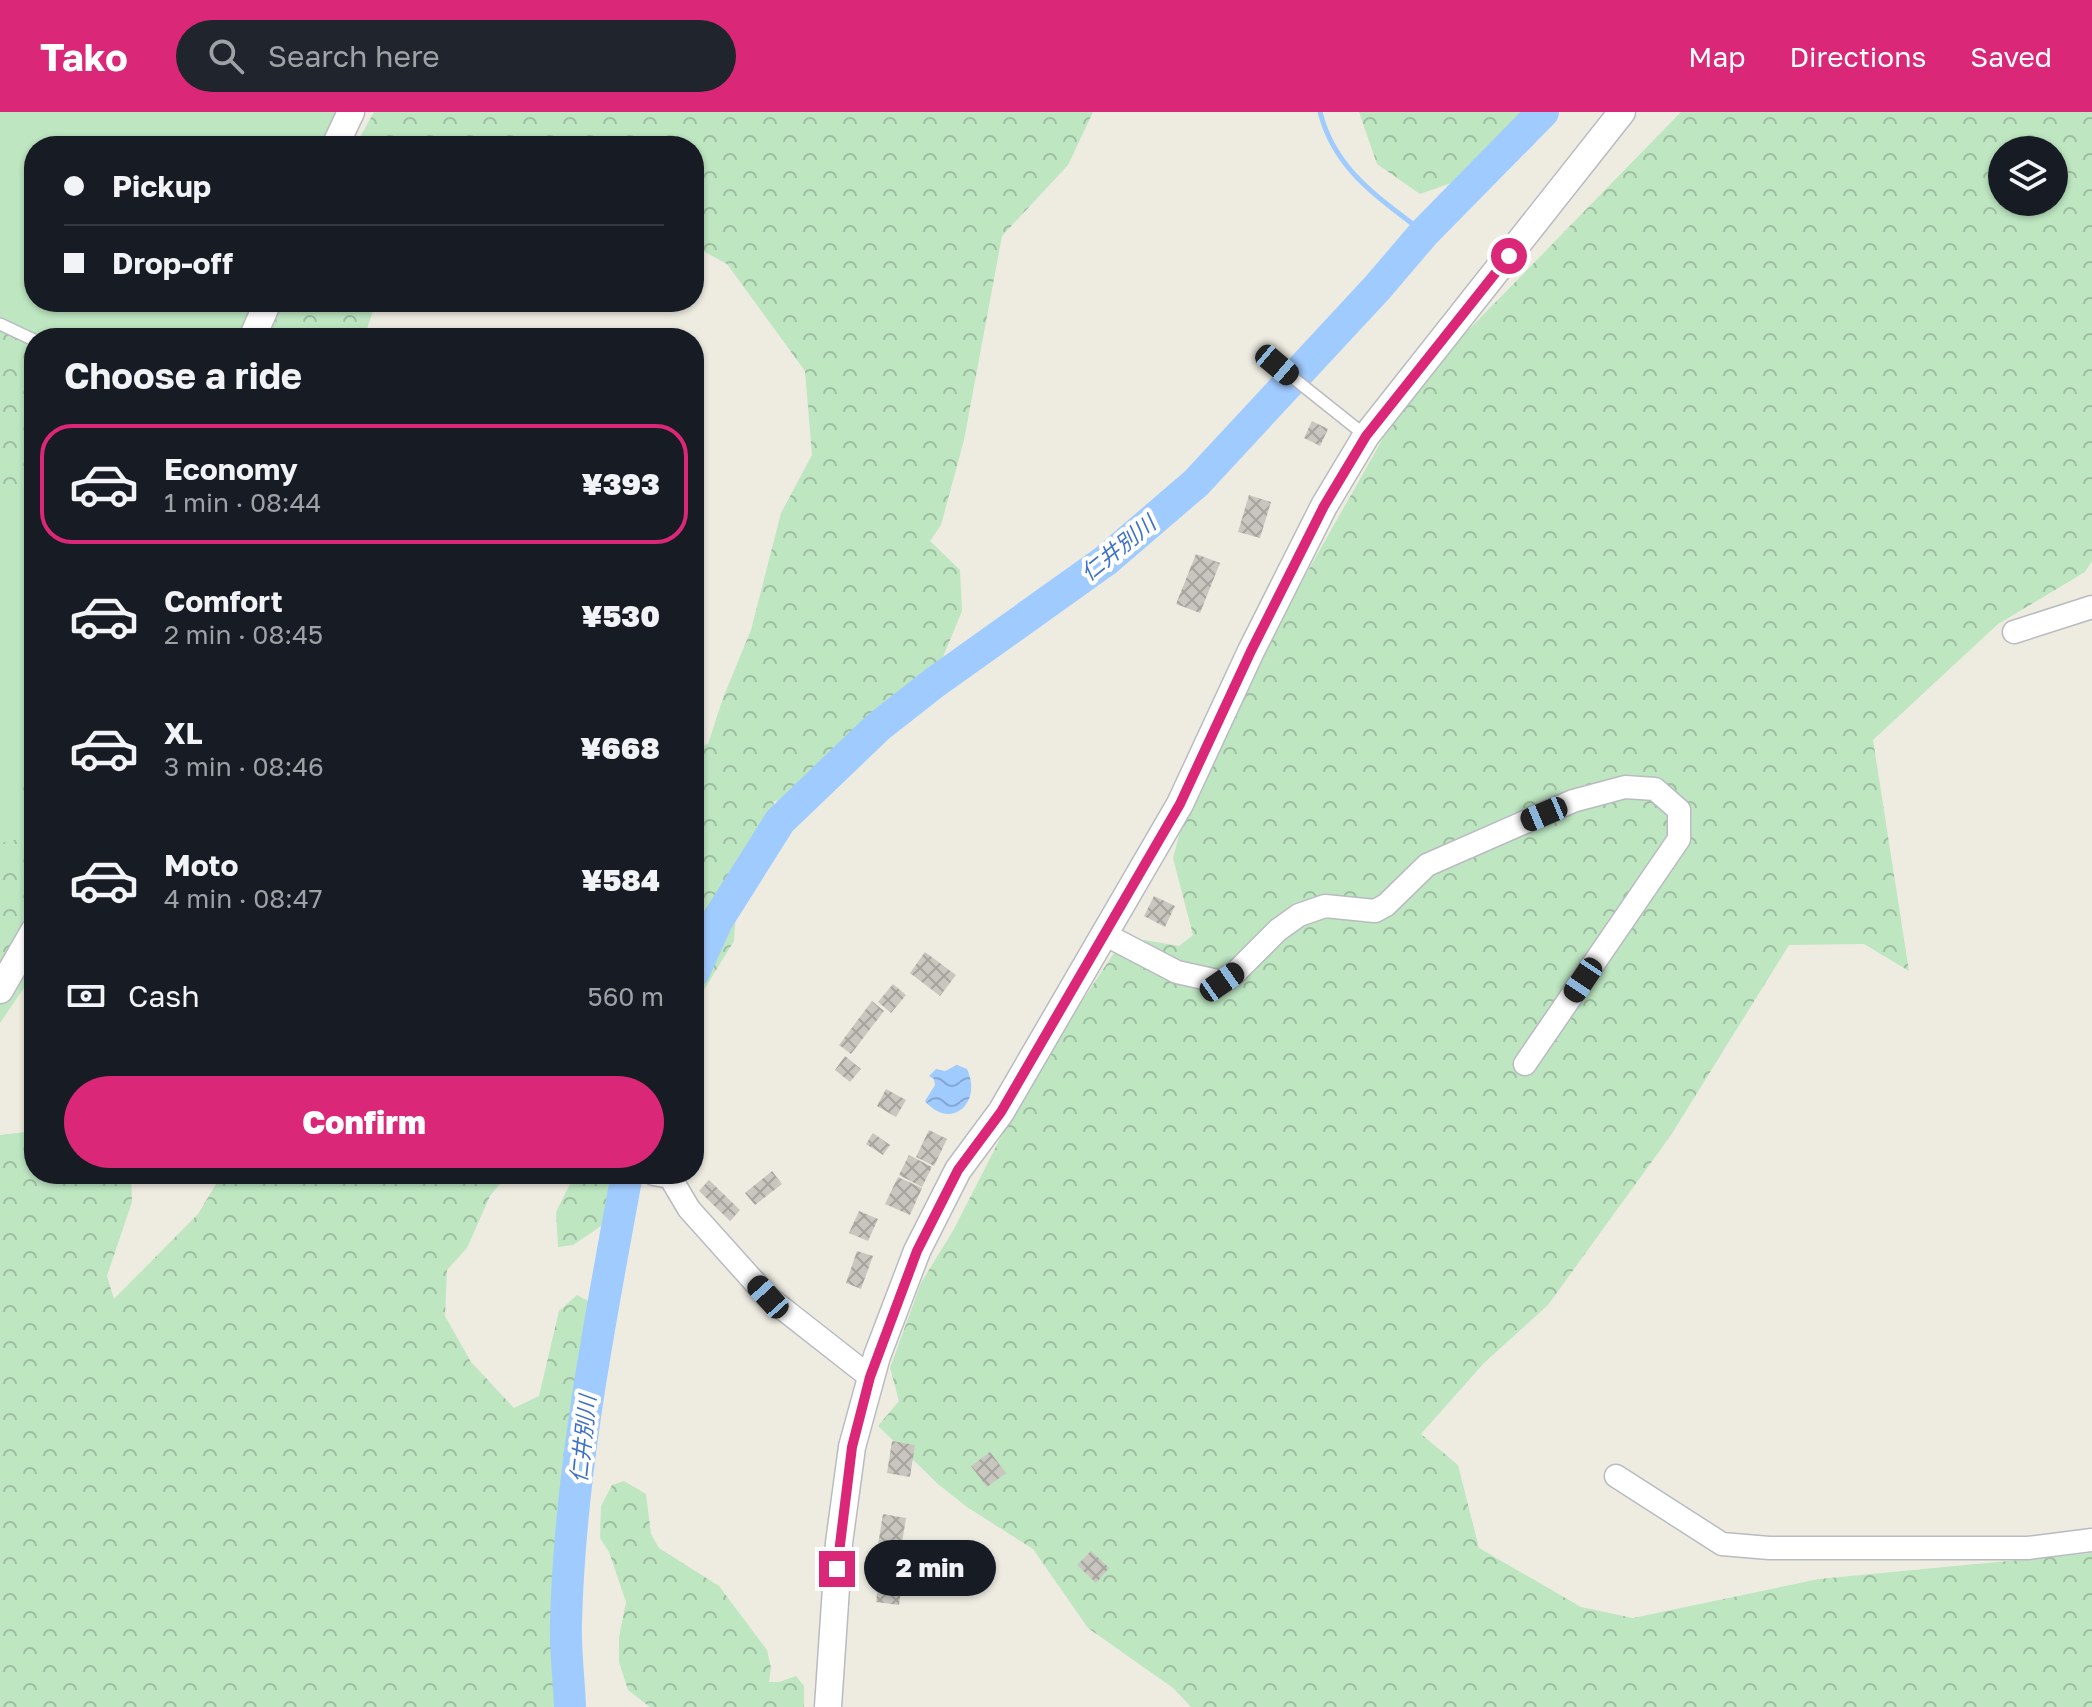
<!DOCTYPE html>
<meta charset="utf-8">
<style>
body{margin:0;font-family:"Golos Text","Noto Sans JP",sans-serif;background:#20242c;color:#f1f3f6;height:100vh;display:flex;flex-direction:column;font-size:30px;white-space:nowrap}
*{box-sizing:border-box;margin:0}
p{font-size:26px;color:#9ea1a6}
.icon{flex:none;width:44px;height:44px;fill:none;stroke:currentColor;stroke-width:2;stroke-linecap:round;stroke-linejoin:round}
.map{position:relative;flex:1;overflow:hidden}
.side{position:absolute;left:24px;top:216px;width:680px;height:856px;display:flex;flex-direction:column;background:#171b24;border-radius:32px;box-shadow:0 2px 6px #0004}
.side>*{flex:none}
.banner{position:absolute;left:24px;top:24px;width:680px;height:176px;border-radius:32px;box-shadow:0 2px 6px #0004;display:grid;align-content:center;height:176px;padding:0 40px;background:#171b24}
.tools{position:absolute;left:1988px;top:24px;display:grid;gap:16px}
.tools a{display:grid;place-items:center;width:80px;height:80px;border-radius:50%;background:#171b24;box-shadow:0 2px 6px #0004;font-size:40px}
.end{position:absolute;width:36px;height:36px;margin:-18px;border:10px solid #db2777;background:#fff;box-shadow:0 0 0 4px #fff}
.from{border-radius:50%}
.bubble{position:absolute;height:56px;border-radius:28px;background:#171b24;box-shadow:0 2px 6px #0004;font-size:26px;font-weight:800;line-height:56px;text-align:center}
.car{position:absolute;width:24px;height:48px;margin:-24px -12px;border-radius:10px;box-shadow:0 0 6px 2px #0007;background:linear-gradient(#222 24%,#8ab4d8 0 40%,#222 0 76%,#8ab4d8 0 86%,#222 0)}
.banner b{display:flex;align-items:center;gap:28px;height:76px;font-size:30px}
.banner b+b{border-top:2px solid #363941}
.banner i{width:20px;height:20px;background:#f1f3f6}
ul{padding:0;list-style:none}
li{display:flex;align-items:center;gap:24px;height:120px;margin:0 16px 12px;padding:0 24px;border:4px solid transparent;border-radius:32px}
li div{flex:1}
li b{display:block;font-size:30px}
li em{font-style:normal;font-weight:800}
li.on{border-color:#db2777}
li>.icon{width:72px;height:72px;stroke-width:1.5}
h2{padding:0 40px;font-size:36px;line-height:96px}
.pay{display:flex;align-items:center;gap:20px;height:88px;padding:0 40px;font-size:30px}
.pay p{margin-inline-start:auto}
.cta{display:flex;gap:16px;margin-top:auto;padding:16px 40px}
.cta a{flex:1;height:92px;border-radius:48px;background:#db2777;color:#fff;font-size:32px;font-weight:800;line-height:92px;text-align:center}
header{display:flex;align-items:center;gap:48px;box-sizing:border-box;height:112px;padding:0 40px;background:#db2777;color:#fff}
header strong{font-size:38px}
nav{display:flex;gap:44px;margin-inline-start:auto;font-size:28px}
.search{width:560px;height:72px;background:#20242c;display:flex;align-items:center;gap:20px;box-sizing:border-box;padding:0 28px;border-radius:44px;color:#9ea1a6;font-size:30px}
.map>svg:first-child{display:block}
</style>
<header>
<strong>Tako</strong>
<div class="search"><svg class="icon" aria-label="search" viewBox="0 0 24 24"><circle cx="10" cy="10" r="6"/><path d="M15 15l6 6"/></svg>Search here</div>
<nav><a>Map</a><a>Directions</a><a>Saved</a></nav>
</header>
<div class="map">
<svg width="2092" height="1595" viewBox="0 0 2092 1595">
<defs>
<pattern id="forest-crowns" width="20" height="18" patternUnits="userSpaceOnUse" patternTransform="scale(2)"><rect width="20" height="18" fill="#bde6c1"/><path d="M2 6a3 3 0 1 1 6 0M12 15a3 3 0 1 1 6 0" fill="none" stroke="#9dbea0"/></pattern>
<pattern id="water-waves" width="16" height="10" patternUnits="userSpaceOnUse" patternTransform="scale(2)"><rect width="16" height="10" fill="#a0cbff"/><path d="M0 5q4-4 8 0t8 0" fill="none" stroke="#85a8d2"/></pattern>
<pattern id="building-cross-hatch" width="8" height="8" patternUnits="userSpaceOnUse" patternTransform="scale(2)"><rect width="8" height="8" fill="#c8c6bf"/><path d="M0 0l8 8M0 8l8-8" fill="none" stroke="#a5a49f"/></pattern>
</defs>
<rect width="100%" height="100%" fill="#eeece1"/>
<path fill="#bde6c1" d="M0 0H339L323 34H34V190H255L240 226H34V786L0 839Z"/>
<path fill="url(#forest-crowns)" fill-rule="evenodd" d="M374 0H1093L1068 53 1002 124 964 328 941 413 930 429 960 458 962 499 938 557 838 634 783 688 773 689 783 731 736 798 734 829 694 894V636L708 632 723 586 751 518 781 401 812 343 805 259 727 152 694 134V34H355Z
M1359 0H1530L1471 64 1420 82 1377 52Z
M1681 0H2092V449L2085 460 1998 512 1873 628 1909 859 1864 832 1789 833 1671 1023 1548 1193 1484 1251 1421 1322 1458 1353 1479 1436 1581 1495 1633 1506 1819 1467 2092 1441V1595H1191L1173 1576 1088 1516 1033 1437 967 1395 938 1372 878 1314 899 1289 890 1256 921 1171 954 1117 1031 966 1114 841 1145 828 1179 834 1193 823 1173 746 1183 709 1254 554 1411 277ZM2002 38H2054V90H2002Z
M260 190H376L364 226H237Z
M29 215 58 226 99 221 109 226H34V367L0 381V222Z
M34 670V712L20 695 23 675Z
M34 719V861L0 911V731L25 726Z
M34 1019V1062H131L132 1090 107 1164 114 1187 198 1102 222 1062H508L490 1084 467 1136 447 1158 445 1204 471 1250 514 1296 539 1284 559 1199 577 1183 592 1191 560 1402 552 1475 559 1595H0V1023Z
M569 1062H642L633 1098 601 1114 573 1133 558 1135 556 1100 571 1070Z
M624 1369 646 1382 651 1422 659 1436 719 1474 767 1538 771 1556 769 1570H779L796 1564 804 1574V1595H650L628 1578 619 1550V1525L626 1490 609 1440 600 1426 601 1394 612 1373Z"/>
<path fill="url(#water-waves)" d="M957 953 967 957C983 992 950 1019 925 989L935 973 934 967 929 964 936 957 945 959Z"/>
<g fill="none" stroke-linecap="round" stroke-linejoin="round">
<path stroke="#a0cbff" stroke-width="5" d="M1320 0C1335 59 1379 85 1424 121"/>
<path stroke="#a0cbff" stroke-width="32" d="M694 860 717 809 780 709 878 615 934 571 1105 449 1196 371 1377 176 1424 121 1543 0
M570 1595C569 1566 565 1539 566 1510 570 1359 600 1210 627 1062"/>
</g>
<path fill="url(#building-cross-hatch)" d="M1312 309 1328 317 1320 334 1304 326Z
M1249 383 1271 390 1260 426 1238 420Z
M1196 442 1220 451 1200 501 1176 492Z
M1154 784 1175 794 1165 815 1144 804Z
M925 840 956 863 940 884 910 861Z
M893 872 906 883 891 901 878 890Z
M872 889 884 899 851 942 839 933Z
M845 944 861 957 850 970 835 958Z
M886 977 906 988 896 1005 877 994Z
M929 1018 947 1027 934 1054 916 1045Z
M873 1021 890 1033 883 1043 866 1032Z
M909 1043 932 1055 922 1075 899 1063Z
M772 1059 782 1072 755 1093 745 1081Z
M898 1065 922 1076 910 1103 885 1092Z
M709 1068 740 1098 730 1109 699 1079Z
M859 1099 878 1107 868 1129 849 1121Z
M857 1139 873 1144 861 1177 846 1171Z
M892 1329 915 1333 910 1365 887 1361Z
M990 1340 1006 1361 987 1375 971 1354Z
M883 1402 906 1406 901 1437 878 1433Z
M1091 1439 1109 1456 1096 1471 1077 1453Z
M882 1447 905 1450 899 1493 876 1490Z"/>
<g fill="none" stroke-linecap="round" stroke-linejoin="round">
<g stroke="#b9bbc1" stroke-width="14">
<path id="service" d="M0 212 34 228
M1277 253 1366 324"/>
</g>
<g stroke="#b9bbc1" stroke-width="25">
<path id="minor" d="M2014 520 2092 495
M1106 823 1177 860 1222 870 1236 860 1278 818 1299 803 1325 794 1375 799 1386 793 1427 753 1573 689 1625 675 1655 677 1679 698V727L1525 952
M654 1062 670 1065 689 1097 768 1185 870 1265
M1616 1364 1722 1432 1769 1436H2028L2092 1428"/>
</g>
<g stroke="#b9bbc1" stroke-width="29">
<path id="tertiary" d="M335 34 351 0
M252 226 268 190
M0 878 34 819
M828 1595 839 1431 852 1335 877 1244 917 1139 958 1058 1001 1000 1180 692 1251 539 1324 394 1366 324 1622 0"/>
</g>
<use href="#service" stroke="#fff" stroke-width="11"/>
<use href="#minor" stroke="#fff" stroke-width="22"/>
<use href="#tertiary" stroke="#fff" stroke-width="26"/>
</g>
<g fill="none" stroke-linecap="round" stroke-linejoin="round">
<path stroke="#db2777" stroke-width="10" d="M837 1457 852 1335 870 1265 917 1139 958 1058 1001 1000 1180 692 1251 539 1324 394 1366 324 1509 144"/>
</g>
<g text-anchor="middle" stroke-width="8" stroke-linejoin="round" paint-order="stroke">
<g font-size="22" font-style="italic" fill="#3e72c7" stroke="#fff">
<text transform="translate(1118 436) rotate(-39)" y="8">仁井別川</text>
<text transform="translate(583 1327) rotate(-84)" y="8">仁井別川</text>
</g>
</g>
</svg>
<div class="tools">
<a><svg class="icon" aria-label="layers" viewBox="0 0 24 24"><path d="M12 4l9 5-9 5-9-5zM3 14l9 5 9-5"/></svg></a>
</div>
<i class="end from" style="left:1509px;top:144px"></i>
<i class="end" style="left:837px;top:1457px"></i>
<div class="bubble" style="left:864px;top:1428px;width:132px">2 min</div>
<i class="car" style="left:1277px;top:253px;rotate:130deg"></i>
<i class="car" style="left:1544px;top:702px;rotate:247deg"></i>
<i class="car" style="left:1583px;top:868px;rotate:214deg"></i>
<i class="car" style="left:1222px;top:870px;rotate:55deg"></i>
<i class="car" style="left:768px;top:1185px;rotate:318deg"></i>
<div class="banner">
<b><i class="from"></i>Pickup</b>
<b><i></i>Drop-off</b>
</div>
<section class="side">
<h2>Choose a ride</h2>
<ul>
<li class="on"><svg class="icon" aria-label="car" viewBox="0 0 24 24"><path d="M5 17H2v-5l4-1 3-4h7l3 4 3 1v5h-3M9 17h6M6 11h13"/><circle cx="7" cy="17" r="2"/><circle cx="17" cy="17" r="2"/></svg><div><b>Economy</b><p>1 min · 08:44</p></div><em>¥393</em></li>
<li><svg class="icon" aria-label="car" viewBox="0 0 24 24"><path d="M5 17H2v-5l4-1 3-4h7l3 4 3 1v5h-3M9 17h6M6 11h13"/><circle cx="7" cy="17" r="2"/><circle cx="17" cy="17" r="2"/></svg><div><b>Comfort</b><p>2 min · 08:45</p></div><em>¥530</em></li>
<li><svg class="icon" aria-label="car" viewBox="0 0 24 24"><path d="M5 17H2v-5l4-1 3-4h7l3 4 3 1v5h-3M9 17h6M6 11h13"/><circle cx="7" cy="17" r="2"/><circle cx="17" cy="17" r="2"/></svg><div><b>XL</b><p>3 min · 08:46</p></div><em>¥668</em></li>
<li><svg class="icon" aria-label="car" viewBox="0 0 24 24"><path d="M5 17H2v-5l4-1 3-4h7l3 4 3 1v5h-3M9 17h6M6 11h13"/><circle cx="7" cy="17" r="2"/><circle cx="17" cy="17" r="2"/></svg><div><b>Moto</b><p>4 min · 08:47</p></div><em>¥584</em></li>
</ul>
<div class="pay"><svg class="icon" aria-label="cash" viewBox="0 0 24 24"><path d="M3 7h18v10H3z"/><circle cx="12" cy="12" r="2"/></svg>Cash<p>560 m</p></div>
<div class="cta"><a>Confirm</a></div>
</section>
</div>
